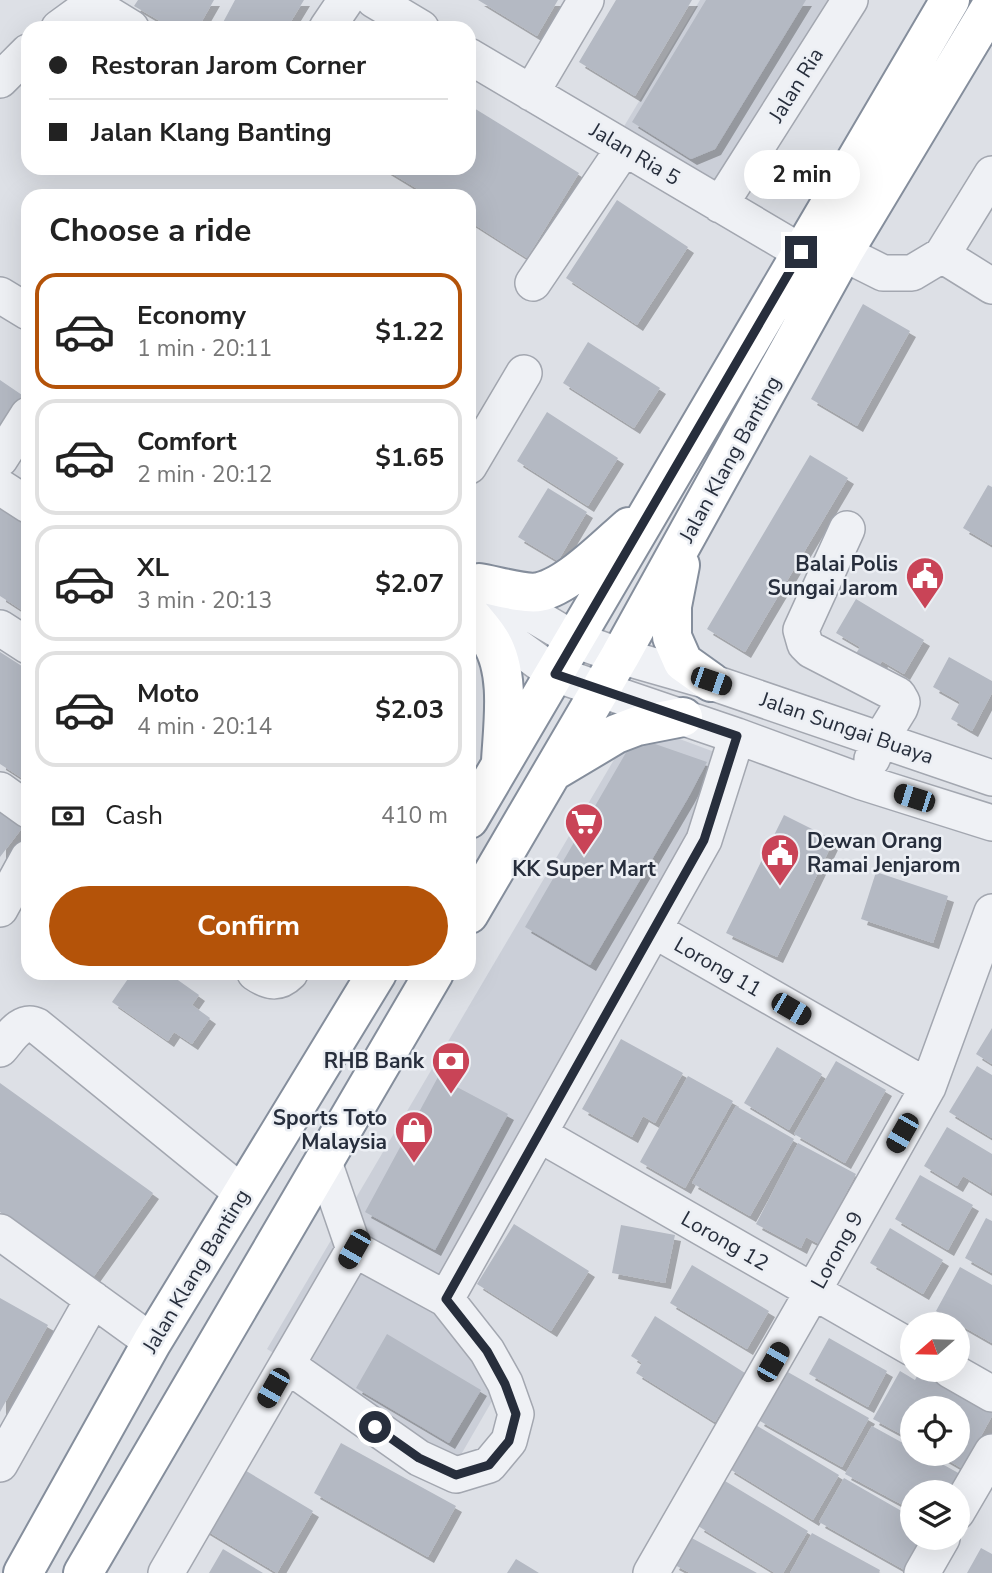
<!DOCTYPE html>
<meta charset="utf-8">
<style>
body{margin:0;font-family:"Nunito Sans",sans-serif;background:#f6f6f6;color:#222;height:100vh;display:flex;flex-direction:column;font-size:26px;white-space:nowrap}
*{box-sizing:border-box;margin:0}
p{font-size:23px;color:#767676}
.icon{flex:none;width:38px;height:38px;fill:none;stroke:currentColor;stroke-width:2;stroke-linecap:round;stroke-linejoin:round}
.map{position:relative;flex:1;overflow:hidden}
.drawer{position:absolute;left:21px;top:189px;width:455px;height:791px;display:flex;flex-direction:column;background:#fff;border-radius:21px;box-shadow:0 7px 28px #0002}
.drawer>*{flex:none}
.hud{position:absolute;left:21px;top:21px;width:455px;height:154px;border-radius:21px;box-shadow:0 7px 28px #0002;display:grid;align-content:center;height:154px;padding:0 28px;background:#fff}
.needle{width:46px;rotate:250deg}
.fabs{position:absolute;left:900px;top:1312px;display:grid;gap:14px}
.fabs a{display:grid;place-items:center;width:70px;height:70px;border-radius:50%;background:#fff;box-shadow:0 7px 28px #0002;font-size:35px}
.end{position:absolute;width:32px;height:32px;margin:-16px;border:9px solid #272e3c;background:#fff;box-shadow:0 0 0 4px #fff}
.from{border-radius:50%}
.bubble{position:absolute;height:49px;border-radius:24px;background:#fff;box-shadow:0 7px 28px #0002;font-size:23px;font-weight:700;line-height:49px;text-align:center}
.car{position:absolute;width:21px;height:42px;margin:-21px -10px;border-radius:9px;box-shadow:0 0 5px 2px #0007;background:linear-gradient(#222 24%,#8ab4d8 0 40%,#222 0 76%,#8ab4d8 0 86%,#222 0)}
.hud b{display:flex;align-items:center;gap:24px;height:66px;font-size:26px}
.hud b+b{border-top:2px solid #e0e0e0}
.hud i{width:18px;height:18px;background:#222}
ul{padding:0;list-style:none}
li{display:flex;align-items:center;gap:21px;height:116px;margin:0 14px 10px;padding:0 14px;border:4px solid #e0e0e0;border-radius:21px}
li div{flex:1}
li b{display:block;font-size:26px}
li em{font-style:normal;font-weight:700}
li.active{border-color:#b45309}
li>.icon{width:63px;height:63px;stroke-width:1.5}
h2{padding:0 28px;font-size:32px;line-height:84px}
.pay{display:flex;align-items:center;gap:18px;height:77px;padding:0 28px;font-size:26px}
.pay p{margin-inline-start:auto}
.button{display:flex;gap:14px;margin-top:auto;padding:14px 28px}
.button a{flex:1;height:80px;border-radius:42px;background:#b45309;color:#fff;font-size:28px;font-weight:700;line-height:80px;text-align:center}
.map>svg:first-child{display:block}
</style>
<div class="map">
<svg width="992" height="1573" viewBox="0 0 992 1573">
<defs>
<filter id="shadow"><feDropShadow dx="6" dy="6" stdDeviation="0" flood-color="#0004"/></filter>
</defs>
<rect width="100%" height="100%" fill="#dde0e6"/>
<path fill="#cbcfd8" d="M700 0H839L717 191 620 133Z
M658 731 720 754 690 831 428 1295 499 1389 455 1465 267 1349 625 741Z"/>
<path fill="#b4b9c3" filter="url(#shadow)" d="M138 0H214L198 28H172L134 6Z
M235 0H304L287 28H220Z
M478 0H558L537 36Z
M616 0H692L635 96 579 62Z
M706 0H806L715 149 691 159 632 122Z
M469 105 579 173 527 258 469 221V196H429L383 168H469Z
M617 200 688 247 637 325 566 278Z
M863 304 910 331 857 426 811 399Z
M588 342 660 388 634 428 563 383Z
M0 380 22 395 0 429Z
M547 412 618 458 588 506 517 461Z
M810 455 848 478 745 652 707 629Z
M988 485 992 487V545L963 528Z
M548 488 587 512 558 561 518 537Z
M5 501 28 516V614L0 596V509Z
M856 599 924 640 904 674 882 661 871 679 849 665 860 647 836 633Z
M0 652 28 670V782L0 764Z
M949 657 992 681V693L972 731 951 719 960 702 933 687Z
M635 737 707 762 688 798 590 965 525 927Z
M0 803 26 823 0 857Z
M784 815 834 840 777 957 726 933Z
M876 872 948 896 933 943 861 919Z
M132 973H168L199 995 192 1005 210 1018 192 1044 174 1032 168 1041 112 1002Z
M992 1028V1064L976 1054Z
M621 1039 683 1073 655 1123 643 1116 632 1137 582 1109Z
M777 1047 822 1074 789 1130 744 1103Z
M836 1061 886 1090 845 1163 794 1134Z
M977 1066 992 1075V1138L949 1112Z
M688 1076 733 1101 685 1188 640 1162Z
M438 1077 508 1114 435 1250 365 1212Z
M0 1083 153 1193 92 1279 0 1212Z
M736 1106 794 1139 750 1216 692 1183Z
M947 1127 992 1154 991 1193 963 1176 957 1186 924 1166Z
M798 1143 856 1174 819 1244 806 1237 801 1248 756 1224Z
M920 1175 973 1205 948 1250 895 1219Z
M986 1218 992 1221V1273L965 1258Z
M514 1224 589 1271 551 1331 477 1284Z
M621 1225 675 1235 665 1283 612 1273Z
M890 1228 943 1260 923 1294 870 1263Z
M692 1265 769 1311 747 1349 670 1303Z
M960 1267 992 1285V1343L936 1311Z
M0 1298 48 1325 0 1412Z
M655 1316 745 1373 715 1422 636 1373 642 1363 631 1356Z
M387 1334 481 1390 449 1443 356 1388Z
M829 1338 887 1371 868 1407 809 1374Z
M920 1370H931L992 1404V1416L963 1469 937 1454H957V1409H912V1440L873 1419 900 1371 915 1380Z
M786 1371 869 1418 842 1467 758 1420Z
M754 1424 839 1475 813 1520 728 1468Z
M872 1426 912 1448V1454H924L962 1475 952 1493H912V1510L845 1474Z
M341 1443 456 1506 428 1557 314 1493Z
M233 1463 313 1511 277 1573 197 1525Z
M844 1478 912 1517V1538H927L908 1572 819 1522Z
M725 1481 808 1531 783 1573H775L698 1526Z
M812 1533 880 1570 879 1573H790Z
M688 1536 757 1573H690L673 1564Z
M981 1548 992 1554V1573H967Z
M223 1549 263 1573H209Z
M516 1559 539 1573H507Z"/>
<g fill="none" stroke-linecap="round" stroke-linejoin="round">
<g stroke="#a3a7b0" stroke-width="38">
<path id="minor" d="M374 0 421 28
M92 4 131 28
M59 28 92 4 95 0
M327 28 346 0
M469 56 801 252
M0 80 28 52
M531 93 586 0
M720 205 850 0
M843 253 883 273H912L942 255 992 174
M942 255 992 286
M533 283 624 148
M0 295 28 312
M0 459 28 415
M469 466 524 373
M0 487 28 505
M847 529 801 630 805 644 811 650 898 695 902 702 900 708 881 739 872 759
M487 588 575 640 620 656 711 682 992 778
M475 616 555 674 737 736 862 782 992 823
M0 628 28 646
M0 790 28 810
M0 909 28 858
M654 930 928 1087
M255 973C268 982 278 985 290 973
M0 1049C10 1038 21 1018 37 1026L242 1193
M539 1134 912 1348
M0 1232 152 1342
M446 1299 704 840 737 736
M287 1365 419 1458 456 1475 489 1465 509 1441 516 1414 505 1383 487 1351 446 1299 354 1249 324 1162
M950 1370 992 1394
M0 1464 93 1299
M957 1512 992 1452
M166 1573 354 1249
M651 1573 813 1291 928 1087 992 912
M922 1573 942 1538"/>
</g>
<g stroke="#858e9c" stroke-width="42">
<path id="highway" d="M680 565 672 606V637L683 662 711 682
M479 583C493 585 526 595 539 592 568 586 606 547 629 527
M469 613C476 622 484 630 490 640 511 672 503 724 501 761
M554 771 616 734 637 726 683 717
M469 819 950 0
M469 914 620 656 843 253 992 5
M23 1573 152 1342 377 973
M83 1573 434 973"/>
</g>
<use href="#minor" stroke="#eff1f5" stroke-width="35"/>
<use href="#highway" stroke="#fff" stroke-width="38"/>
</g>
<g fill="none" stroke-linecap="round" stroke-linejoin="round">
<path stroke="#272e3c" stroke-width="9" d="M375 1427 419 1458 456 1475 489 1465 509 1441 516 1414 505 1384 487 1351 446 1299 704 840 737 736 555 674 801 252"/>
</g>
<defs>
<g id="civic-pin" transform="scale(2.0125)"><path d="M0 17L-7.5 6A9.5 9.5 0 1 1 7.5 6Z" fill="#c94457" stroke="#eceff4"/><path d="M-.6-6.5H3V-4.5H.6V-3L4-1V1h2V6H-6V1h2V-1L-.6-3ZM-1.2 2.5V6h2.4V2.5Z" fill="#fff"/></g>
<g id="supermarket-pin" transform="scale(2.0125)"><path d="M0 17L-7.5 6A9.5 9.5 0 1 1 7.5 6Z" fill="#c94457" stroke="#eceff4"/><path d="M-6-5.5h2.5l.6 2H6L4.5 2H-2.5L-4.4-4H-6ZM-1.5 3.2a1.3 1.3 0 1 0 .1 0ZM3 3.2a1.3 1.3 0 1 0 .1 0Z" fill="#fff"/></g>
<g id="bank-pin" transform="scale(2.0125)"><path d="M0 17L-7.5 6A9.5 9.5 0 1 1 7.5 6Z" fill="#c94457" stroke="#eceff4"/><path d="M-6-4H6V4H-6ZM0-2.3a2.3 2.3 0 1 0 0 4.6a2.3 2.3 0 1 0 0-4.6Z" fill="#fff"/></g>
<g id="shop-pin" transform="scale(2.0125)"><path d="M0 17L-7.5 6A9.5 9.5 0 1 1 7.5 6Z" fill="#c94457" stroke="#eceff4"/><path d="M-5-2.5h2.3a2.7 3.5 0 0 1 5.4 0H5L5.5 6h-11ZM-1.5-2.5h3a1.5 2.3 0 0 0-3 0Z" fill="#fff"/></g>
</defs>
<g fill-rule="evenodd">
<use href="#civic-pin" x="925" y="576"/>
<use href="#supermarket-pin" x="584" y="822"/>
<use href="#civic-pin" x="780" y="853"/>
<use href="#bank-pin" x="451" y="1061"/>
<use href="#shop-pin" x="414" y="1130"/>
</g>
<g text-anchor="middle" stroke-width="5" stroke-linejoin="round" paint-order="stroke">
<g font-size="21" fill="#272e3c" stroke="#eceff4">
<text transform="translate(796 85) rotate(-58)" y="7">Jalan Ria</text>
<text transform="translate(635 154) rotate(31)" y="7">Jalan Ria 5</text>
<text transform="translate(730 459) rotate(-61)" y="7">Jalan Klang Banting</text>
<text transform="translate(847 728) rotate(19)" y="7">Jalan Sungai Buaya</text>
<text transform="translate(718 967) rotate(30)" y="7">Lorong 11</text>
<text transform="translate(725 1241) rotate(30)" y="7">Lorong 12</text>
<text transform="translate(837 1250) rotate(-61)" y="7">Lorong 9</text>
<text transform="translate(196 1271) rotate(-59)" y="7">Jalan Klang Banting</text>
</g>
<g font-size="21" font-weight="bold" fill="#272e3c" stroke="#eceff4" text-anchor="end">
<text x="898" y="571">Balai Polis<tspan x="898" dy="24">Sungai Jarom</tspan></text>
<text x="807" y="848" text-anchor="start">Dewan Orang<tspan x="807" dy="24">Ramai Jenjarom</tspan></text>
<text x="584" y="876" text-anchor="middle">KK Super Mart</text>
<text x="424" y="1068">RHB Bank</text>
<text x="387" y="1125">Sports Toto<tspan x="387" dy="24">Malaysia</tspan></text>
</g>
</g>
</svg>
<div class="fabs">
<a><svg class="needle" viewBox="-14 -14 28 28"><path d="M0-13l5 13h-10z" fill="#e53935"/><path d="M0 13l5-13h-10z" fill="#767676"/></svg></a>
<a><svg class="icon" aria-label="locate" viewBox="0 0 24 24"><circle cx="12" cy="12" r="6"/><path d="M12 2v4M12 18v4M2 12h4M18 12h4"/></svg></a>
<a><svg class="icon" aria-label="layers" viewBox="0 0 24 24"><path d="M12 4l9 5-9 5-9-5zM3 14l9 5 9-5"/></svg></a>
</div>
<i class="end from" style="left:375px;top:1427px"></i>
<i class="end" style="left:801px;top:252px"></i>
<div class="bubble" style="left:744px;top:150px;width:116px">2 min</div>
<i class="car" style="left:711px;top:681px;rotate:109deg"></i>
<i class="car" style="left:914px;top:798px;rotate:288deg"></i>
<i class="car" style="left:791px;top:1009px;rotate:120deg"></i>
<i class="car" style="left:902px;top:1133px;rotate:210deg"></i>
<i class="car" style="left:354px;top:1249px;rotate:210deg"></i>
<i class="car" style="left:773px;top:1362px;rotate:30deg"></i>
<i class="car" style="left:273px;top:1388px;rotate:210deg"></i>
<div class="hud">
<b><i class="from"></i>Restoran Jarom Corner</b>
<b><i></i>Jalan Klang Banting</b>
</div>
<section class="drawer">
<h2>Choose a ride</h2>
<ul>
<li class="active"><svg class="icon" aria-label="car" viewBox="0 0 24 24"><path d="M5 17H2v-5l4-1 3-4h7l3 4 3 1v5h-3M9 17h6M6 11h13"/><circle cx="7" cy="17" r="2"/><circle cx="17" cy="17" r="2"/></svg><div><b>Economy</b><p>1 min · 20:11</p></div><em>$1.22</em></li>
<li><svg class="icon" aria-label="car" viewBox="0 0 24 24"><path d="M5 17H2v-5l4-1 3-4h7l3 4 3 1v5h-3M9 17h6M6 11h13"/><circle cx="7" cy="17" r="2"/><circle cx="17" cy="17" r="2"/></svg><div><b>Comfort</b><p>2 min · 20:12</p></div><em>$1.65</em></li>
<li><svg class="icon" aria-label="car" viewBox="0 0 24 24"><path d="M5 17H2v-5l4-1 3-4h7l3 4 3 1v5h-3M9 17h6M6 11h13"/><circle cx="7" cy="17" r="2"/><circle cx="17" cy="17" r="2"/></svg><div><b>XL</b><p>3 min · 20:13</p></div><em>$2.07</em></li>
<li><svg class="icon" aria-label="car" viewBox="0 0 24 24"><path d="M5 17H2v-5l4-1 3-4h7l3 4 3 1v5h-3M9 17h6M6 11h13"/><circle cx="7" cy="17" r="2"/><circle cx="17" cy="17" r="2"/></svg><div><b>Moto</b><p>4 min · 20:14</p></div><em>$2.03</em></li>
</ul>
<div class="pay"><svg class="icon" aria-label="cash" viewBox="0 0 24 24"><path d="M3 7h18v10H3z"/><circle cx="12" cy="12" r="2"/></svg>Cash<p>410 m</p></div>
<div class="button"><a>Confirm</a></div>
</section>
</div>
